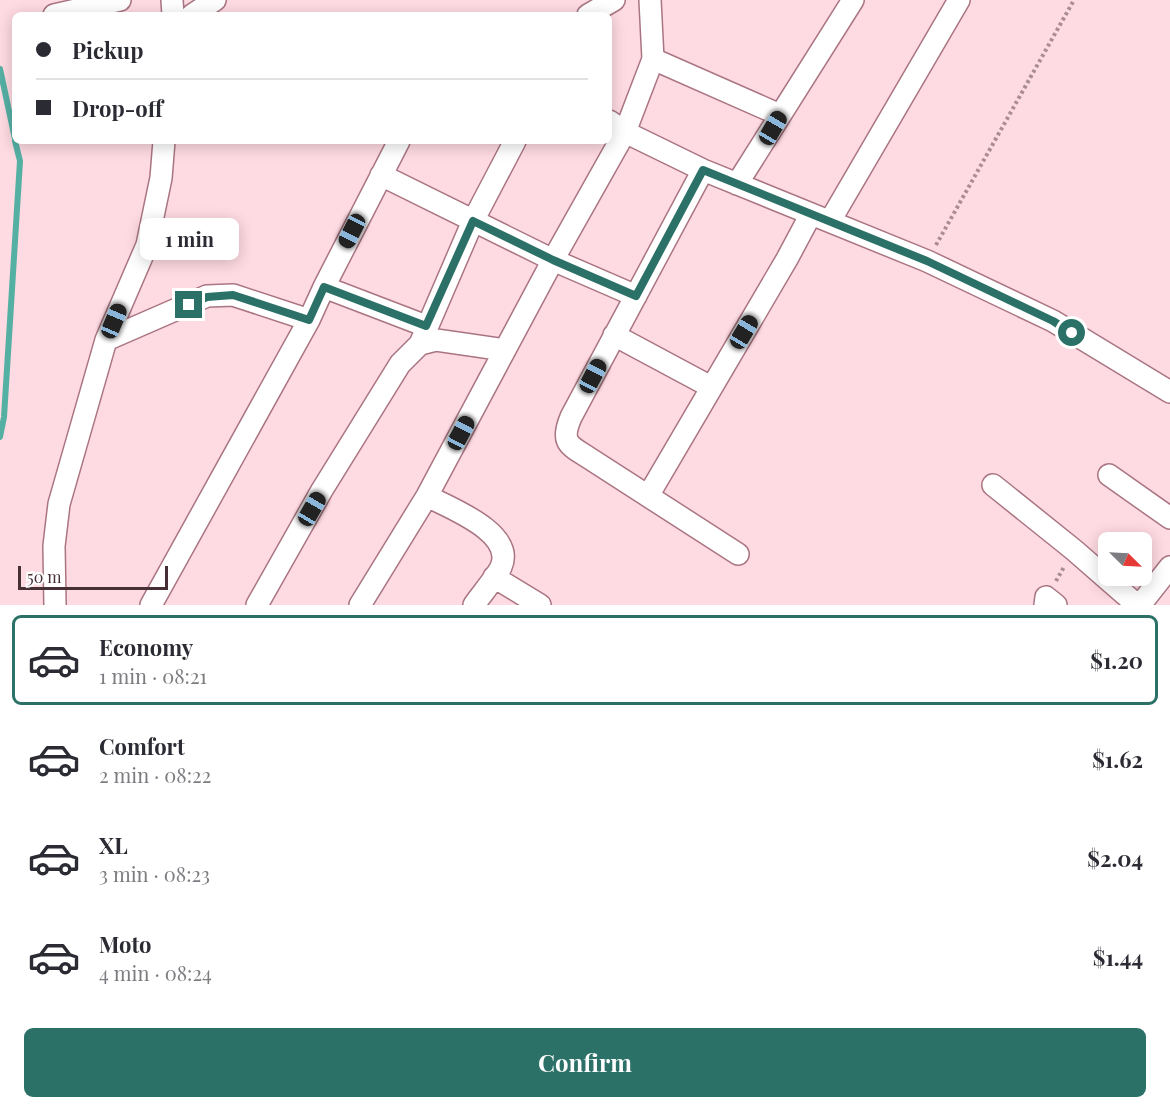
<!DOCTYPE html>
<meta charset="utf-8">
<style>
body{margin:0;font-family:"Playfair Display",serif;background:#f2f2f3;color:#2b2b33;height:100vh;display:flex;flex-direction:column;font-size:22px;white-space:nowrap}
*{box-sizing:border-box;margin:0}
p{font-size:20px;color:#7c7c81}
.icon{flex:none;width:33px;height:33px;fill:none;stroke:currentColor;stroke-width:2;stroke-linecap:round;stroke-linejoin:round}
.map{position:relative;height:605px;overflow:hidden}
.details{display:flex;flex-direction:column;background:#fff;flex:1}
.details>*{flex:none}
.guide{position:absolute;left:12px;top:12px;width:600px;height:132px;border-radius:9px;box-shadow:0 3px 15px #0003;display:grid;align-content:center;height:132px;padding:0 24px;background:#fff}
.needle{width:39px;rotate:114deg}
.controls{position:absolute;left:1098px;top:532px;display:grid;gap:12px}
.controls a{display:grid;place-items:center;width:54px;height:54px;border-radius:9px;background:#fff;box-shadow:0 3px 15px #0003;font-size:30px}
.scale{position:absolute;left:18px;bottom:15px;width:150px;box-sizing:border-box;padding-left:6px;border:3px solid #462f35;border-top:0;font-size:16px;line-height:21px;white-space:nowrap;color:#462f35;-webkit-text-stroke:4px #fff;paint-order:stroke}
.end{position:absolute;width:27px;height:27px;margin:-14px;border:8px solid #2b7167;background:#fff;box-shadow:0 0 0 3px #fff}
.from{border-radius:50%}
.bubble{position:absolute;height:42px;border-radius:9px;background:#fff;box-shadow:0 3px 15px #0003;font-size:20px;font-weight:700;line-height:42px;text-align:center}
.car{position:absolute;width:18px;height:36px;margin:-18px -9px;border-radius:8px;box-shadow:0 0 4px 2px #0007;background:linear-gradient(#222 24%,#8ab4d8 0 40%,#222 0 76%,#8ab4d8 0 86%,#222 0)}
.guide b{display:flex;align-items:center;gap:21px;height:57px;font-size:22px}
.guide b+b{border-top:2px solid #e1e1e2}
.guide i{width:15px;height:15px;background:#2b2b33}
ul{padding:10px 0 0;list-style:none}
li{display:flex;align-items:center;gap:18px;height:90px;margin:0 12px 9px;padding:0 12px;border:3px solid transparent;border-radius:9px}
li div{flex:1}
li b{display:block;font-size:22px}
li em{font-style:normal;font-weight:700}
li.current{border-color:#2b7167}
li>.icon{width:54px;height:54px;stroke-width:1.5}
.cta{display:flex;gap:12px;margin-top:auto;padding:12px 24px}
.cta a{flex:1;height:69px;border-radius:9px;background:#2b7167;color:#fff;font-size:24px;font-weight:700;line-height:69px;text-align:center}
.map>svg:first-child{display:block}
</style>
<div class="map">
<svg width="1170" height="605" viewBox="0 0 1170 605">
<rect width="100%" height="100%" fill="#fedae2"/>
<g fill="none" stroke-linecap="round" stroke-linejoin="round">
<path stroke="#55b0a4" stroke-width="6" d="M0 69 15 139
M0 437 4 417 20 161 15 141"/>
<g stroke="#aa7583" stroke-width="24">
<path id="minor" d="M172 0 173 15
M54 15 120 0
M192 15 215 0
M588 15 614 0
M653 59 780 115
M609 121 625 132 703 170 927 261 1053 321 1170 392
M703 170 571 417C560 443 569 445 589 458L738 554
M381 175 553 260 636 296
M737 184 853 0
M830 221 959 0
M324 287 426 326
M614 335 711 387
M106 340 207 296 233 295 309 320
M420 344 473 221 515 141
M1109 475 1170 518
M993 485 1074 550 1137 605
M427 496C450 508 516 533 501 567 497 576 480 596 474 605
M648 496 787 259 811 214
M494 577 540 605
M55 605 54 546 59 504 106 340 147 245 161 178 164 141
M151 605 309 320 324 287 399 141
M257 605 322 490 400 364 420 344 436 340 505 350
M360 605 427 496 553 260 625 132 653 59 650 0
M1045 605 1046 597 1056 605
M1140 605 1170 567"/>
</g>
<path stroke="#aa8c93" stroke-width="4" stroke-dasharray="3 3" stroke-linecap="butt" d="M936 245 1074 0
M1056 581 1064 567"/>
<use href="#minor" stroke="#fff" stroke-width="21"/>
</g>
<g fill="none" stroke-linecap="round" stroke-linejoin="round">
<path stroke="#2b7167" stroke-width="8" d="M189 305 207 297 233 295 309 320 324 287 426 326 473 221 553 260 636 296 703 170 927 261 1053 321 1072 333"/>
</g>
</svg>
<div class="controls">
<a><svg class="needle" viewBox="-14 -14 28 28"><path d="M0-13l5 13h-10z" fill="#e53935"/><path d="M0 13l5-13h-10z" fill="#7c7c81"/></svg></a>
</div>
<div class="scale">50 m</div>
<i class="end from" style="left:1072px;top:333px"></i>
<i class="end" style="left:189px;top:305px"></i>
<div class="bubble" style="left:140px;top:218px;width:99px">1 min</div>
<i class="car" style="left:773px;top:128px;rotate:30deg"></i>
<i class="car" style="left:352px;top:231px;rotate:207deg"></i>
<i class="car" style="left:114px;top:321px;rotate:23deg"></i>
<i class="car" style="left:744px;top:332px;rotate:31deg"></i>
<i class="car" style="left:593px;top:376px;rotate:28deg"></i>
<i class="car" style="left:461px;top:433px;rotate:28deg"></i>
<i class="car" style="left:312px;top:509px;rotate:30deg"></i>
<div class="guide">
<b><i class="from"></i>Pickup</b>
<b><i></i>Drop-off</b>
</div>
</div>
<section class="details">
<ul>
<li class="current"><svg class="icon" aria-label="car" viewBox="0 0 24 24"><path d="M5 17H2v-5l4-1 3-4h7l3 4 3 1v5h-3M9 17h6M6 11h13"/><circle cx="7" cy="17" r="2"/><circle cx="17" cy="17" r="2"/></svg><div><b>Economy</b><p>1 min · 08:21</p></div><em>$1.20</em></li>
<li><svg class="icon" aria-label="car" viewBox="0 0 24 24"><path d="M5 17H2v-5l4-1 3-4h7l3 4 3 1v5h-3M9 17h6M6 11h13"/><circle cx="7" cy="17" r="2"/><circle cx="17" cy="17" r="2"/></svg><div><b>Comfort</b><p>2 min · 08:22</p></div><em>$1.62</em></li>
<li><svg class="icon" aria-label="car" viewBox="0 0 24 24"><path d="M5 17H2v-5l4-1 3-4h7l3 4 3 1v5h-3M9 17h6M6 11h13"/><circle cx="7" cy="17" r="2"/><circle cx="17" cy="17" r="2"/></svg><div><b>XL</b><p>3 min · 08:23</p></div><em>$2.04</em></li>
<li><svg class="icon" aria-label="car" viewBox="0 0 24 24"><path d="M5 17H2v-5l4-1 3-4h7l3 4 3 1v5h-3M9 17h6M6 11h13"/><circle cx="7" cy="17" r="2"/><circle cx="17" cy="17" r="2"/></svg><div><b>Moto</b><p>4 min · 08:24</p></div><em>$1.44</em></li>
</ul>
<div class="cta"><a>Confirm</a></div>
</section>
